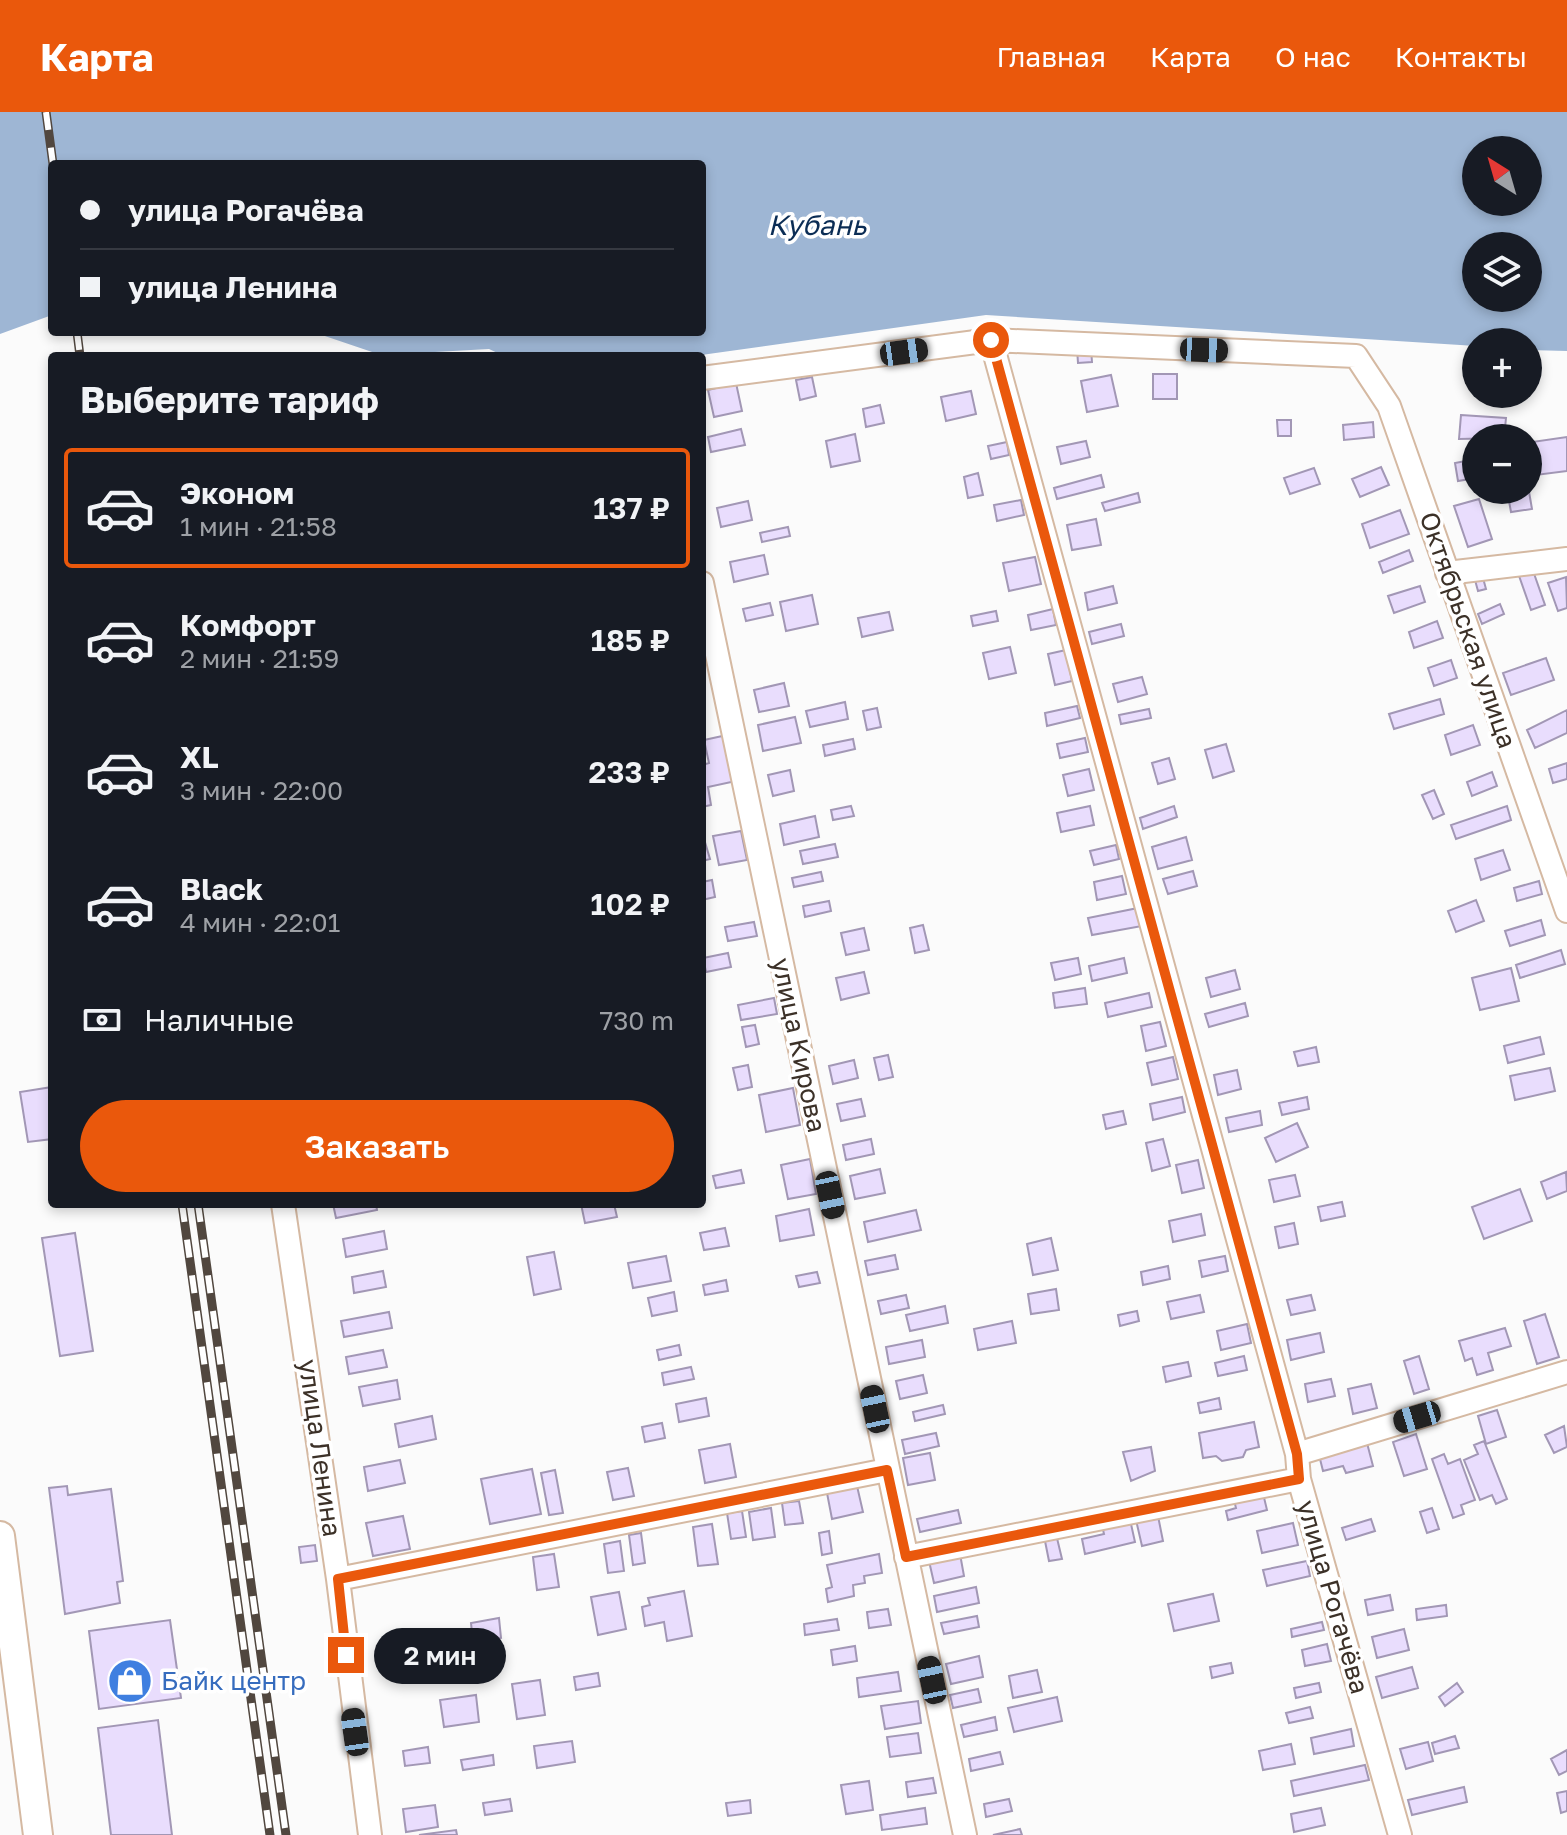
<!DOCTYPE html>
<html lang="ru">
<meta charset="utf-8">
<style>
body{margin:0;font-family:"Golos Text",sans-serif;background:#242831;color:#f1f3f6;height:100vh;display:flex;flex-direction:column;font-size:30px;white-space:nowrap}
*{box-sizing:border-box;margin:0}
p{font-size:26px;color:#9ea1a6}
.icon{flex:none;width:44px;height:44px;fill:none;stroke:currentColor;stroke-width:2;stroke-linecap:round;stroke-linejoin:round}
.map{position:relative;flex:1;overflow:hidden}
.drawer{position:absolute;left:48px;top:240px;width:658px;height:856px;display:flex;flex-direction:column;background:#171b24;border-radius:8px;box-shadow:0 4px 12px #0003}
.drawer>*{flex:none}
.banner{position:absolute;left:48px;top:48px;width:658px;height:176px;border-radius:8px;box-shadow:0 4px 12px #0003;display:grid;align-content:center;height:176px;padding:0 32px;background:#171b24}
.needle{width:52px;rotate:323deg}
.buttons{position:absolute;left:1462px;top:24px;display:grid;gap:16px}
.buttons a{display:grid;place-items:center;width:80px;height:80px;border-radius:50%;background:#171b24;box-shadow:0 4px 12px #0003;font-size:40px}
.end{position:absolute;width:36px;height:36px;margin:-18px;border:10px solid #ea580c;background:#fff;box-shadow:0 0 0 4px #fff}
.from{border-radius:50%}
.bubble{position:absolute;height:56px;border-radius:28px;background:#171b24;box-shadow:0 4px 12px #0003;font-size:26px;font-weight:600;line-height:56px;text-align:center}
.car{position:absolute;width:24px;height:48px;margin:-24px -12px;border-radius:10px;box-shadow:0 0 6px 2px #0007;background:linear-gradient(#222 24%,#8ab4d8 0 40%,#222 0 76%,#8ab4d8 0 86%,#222 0)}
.banner b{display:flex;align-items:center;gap:28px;height:76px;font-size:30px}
.banner b+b{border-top:2px solid #363941}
.banner i{width:20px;height:20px;background:#f1f3f6}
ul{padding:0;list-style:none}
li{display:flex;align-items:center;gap:24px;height:120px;margin:0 16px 12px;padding:0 16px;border:4px solid transparent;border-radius:8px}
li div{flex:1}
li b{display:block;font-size:30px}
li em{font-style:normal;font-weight:600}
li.selected{border-color:#ea580c}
li>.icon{width:72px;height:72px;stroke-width:1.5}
h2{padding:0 32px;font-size:36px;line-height:96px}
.pay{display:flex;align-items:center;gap:20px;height:88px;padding:0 32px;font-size:30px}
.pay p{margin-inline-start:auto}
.cta{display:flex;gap:16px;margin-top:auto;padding:16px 32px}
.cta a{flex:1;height:92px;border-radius:48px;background:#ea580c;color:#fff;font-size:32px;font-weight:600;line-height:92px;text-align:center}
header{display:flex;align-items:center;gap:48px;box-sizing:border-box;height:112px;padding:0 40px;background:#ea580c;color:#fff}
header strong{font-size:38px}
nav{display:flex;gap:44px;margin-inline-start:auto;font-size:28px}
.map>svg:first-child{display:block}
</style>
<header>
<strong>Карта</strong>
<nav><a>Главная</a><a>Карта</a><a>О нас</a><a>Контакты</a></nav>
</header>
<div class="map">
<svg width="1567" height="1723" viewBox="0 0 1567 1723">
<rect width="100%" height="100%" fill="#fbfbfb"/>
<path fill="#9eb6d4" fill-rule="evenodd" d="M0 0H1567V239L1528 238V230H1476V234L986 203 694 244H504L489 237 381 243 313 220H702V52H52V203L0 222ZM1476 38H1528V90H1476ZM1476 134H1528V186H1476Z"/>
<path fill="#e9ddfd" stroke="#a297b5" stroke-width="2" d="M1077 236H1091L1092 250 1078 251Z
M1153 262H1177V287H1153Z
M1111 263 1118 294 1087 300 1081 269Z
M812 265 816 284 800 288 796 268Z
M736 271 742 299 714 305 708 278Z
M971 279 976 302 946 309 941 285Z
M880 293 884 311 866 315 863 297Z
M1461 303 1506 306 1504 326 1459 327Z
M1277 308H1291V324H1278Z
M1373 310 1374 325 1344 328 1343 313Z
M741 317 745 333 711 340 708 325Z
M855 322 860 349 831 355 826 329Z
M1567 325V359L1536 363 1532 330Z
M1086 329 1090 345 1061 352 1057 335Z
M1007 330 1009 343 991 347 988 334Z
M1476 347V366L1458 369 1455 351Z
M1381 355 1389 373 1360 385 1352 367Z
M1314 356 1320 372 1290 382 1284 366Z
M978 361 983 383 968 386 964 365Z
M1101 363 1104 375 1057 387 1054 376Z
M1528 374 1532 397 1511 400 1507 378H1528Z
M1138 381 1140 390 1105 399 1102 391Z
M1479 387 1492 427 1468 435 1454 394Z
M1021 388 1024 403 997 409 994 393Z
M748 389 752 408 721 415 717 396Z
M1400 398 1409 422 1370 436 1362 412Z
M1096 407 1101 433 1072 438 1067 413Z
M788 415 790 424 762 430 760 421Z
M1409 438 1413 449 1383 461 1379 450Z
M764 443 768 462 734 470 730 450Z
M1035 445 1041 472 1009 479 1003 451Z
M1531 453 1545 493 1531 498 1517 458Z
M1566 465 1567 496 1558 499 1548 471Z
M1483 466 1486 477 1478 479 1475 468Z
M1113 474 1117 491 1088 498 1085 481Z
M1420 474 1425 490 1394 501 1388 484Z
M812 483 818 512 786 519 780 490Z
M770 491 773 503 746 509 743 497Z
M1500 492 1504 502 1482 512 1478 502Z
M1053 497 1056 513 1031 518 1028 503Z
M996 499 998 509 973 514 971 504Z
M889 500 893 518 862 525 858 506Z
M1437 509 1443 526 1414 536 1409 520Z
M1121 512 1124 524 1092 532 1089 520Z
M1010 535 1016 561 989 567 983 541Z
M1066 538 1072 569 1055 573 1048 542Z
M1546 546 1554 568 1511 583 1503 561Z
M1451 548 1457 566 1434 574 1428 556Z
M1142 565 1147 582 1118 590 1113 572Z
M784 571 789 594 759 600 754 578Z
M1440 587 1444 602 1394 617 1389 602Z
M845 590 848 607 810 615 806 599Z
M1077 594 1080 606 1047 614 1045 601Z
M877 596 881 615 867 618 863 599Z
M1149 597 1151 606 1121 612 1119 603Z
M1567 598V621L1535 636 1527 618Z
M795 605 801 631 763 639 758 613Z
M1473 613 1480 633 1451 643 1445 623Z
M727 623 736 669 708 675 711 693 702 695V653L709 651 704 628Z
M1085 626 1088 640 1060 646 1057 632Z
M853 627 855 637 825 644 823 633Z
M1226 632 1234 659 1213 666 1205 638Z
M1169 646 1175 667 1158 672 1152 651Z
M1567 651V667L1553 671 1549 657Z
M1089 657 1094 678 1068 684 1063 663Z
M790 658 794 679 773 684 768 663Z
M1492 660 1497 674 1472 684 1467 670Z
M1434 678 1444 702 1433 707 1422 683Z
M851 694 854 704 833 708 831 698Z
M1090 694 1094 713 1061 720 1057 701Z
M1174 694 1177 705 1143 717 1140 706Z
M1507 694 1511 708 1456 727 1451 713Z
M815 704 819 725 784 733 780 712Z
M741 719 747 748 719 753 713 724Z
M702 720 710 747 702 749Z
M1186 725 1192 748 1158 757 1152 735Z
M835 732 838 745 803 752 800 739Z
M1116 733 1119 747 1094 753 1090 739Z
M1503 738 1510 758 1481 768 1475 747Z
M1193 759 1197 774 1168 782 1163 767Z
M821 760 823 769 794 775 792 766Z
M1122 764 1126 782 1097 788 1094 770Z
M712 768 715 785 702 788V770Z
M1539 769 1542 782 1517 789 1514 776Z
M1476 788 1484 809 1456 820 1448 799Z
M829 789 831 799 805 805 803 794Z
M1138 796 1142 814 1092 823 1088 806Z
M1541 808 1545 823 1510 834 1505 819Z
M754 810 757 824 728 829 725 815Z
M923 813 929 838 915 841 910 816Z
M864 816 869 838 846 843 841 821Z
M1561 838 1565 852 1520 866 1516 853Z
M728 841 731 855 706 860 703 846Z
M1078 846 1081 862 1055 868 1051 851Z
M1124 846 1127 861 1092 869 1089 854Z
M1511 856 1519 889 1480 898 1472 866Z
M1235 858 1240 877 1211 885 1206 866Z
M864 860 869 881 841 888 836 866Z
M1085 876 1087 892 1055 896 1053 881Z
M1149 881 1152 895 1108 905 1105 891Z
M774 886 777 902 741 908 738 893Z
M1245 891 1248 904 1209 915 1205 902Z
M1160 910 1166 934 1146 939 1141 914Z
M755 913 759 932 746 935 742 915Z
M1540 925 1544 942 1508 951 1504 934Z
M1316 935 1319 950 1298 954 1294 940Z
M888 943 893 965 879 968 874 946Z
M1173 945 1178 967 1152 973 1147 951Z
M854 948 858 966 833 972 829 954Z
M748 953 752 975 738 978 733 956Z
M1550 956 1555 979 1515 988 1510 964Z
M1237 958 1241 977 1218 983 1214 963Z
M52 975V1027L28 1030 20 980Z
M793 976 800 1013 766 1020 759 983Z
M1182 985 1185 1000 1153 1008 1150 992Z
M1307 985 1309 997 1282 1003 1279 991Z
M861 987 865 1004 841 1009 837 992Z
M1123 999 1126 1012 1106 1017 1103 1003Z
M1260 999 1262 1013 1229 1020 1226 1006Z
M1297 1011 1308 1035 1276 1050 1265 1026Z
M871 1027 874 1042 846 1048 843 1033Z
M1163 1027 1170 1054 1152 1059 1146 1031Z
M810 1047 816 1082 788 1087 781 1053Z
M1198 1048 1204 1076 1182 1081 1176 1053Z
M880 1057 885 1081 855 1087 850 1064Z
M741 1058 744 1071 716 1076 713 1064Z
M1566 1060 1567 1079 1547 1087 1541 1070Z
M1295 1063 1300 1084 1274 1090 1269 1068Z
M1520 1077 1532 1109 1484 1127 1472 1095Z
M1342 1090 1345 1104 1321 1109 1318 1095Z
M333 1092H376L377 1098 336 1106Z
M581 1092H614L617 1105 585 1111Z
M809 1097 814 1123 780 1129 776 1104Z
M916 1098 921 1118 868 1130 864 1110Z
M1201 1102 1205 1123 1173 1130 1169 1109Z
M1294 1111 1298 1132 1279 1136 1275 1115Z
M725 1116 729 1134 704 1138 700 1121Z
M384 1119 387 1137 346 1145 343 1127Z
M75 1121 93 1239 60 1244 42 1126Z
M1051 1126 1058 1158 1033 1163 1027 1132Z
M554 1140 561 1177 534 1183 527 1145Z
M895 1143 898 1157 868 1163 865 1149Z
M666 1144 671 1169 633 1176 628 1151Z
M1225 1144 1228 1159 1202 1165 1199 1149Z
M1168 1154 1170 1167 1143 1173 1141 1160Z
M383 1159 386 1175 354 1181 352 1165Z
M817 1160 820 1171 799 1175 796 1164Z
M726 1168 728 1179 705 1183 703 1173Z
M1056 1177 1059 1198 1031 1202 1028 1182Z
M674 1180 677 1199 652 1204 648 1186Z
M906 1183 909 1196 881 1202 878 1189Z
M1200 1183 1204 1200 1171 1207 1167 1190Z
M1311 1183 1315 1198 1291 1203 1287 1188Z
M945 1194 948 1211 910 1219 906 1203Z
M1137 1199 1139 1209 1120 1214 1118 1203Z
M389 1200 392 1216 344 1225 341 1209Z
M1545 1202 1559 1245 1537 1252 1524 1209Z
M1012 1209 1016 1231 978 1238 974 1217Z
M1247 1212 1251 1231 1221 1238 1217 1219Z
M1505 1216 1511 1234 1488 1241 1493 1258 1477 1263 1472 1246 1465 1249 1459 1229Z
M1320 1221 1324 1240 1291 1248 1287 1228Z
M922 1228 925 1245 889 1252 886 1235Z
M679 1233 681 1243 659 1248 657 1238Z
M383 1238 387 1255 349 1262 346 1245Z
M1244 1244 1247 1258 1218 1264 1215 1251Z
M1419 1244 1429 1277 1414 1282 1404 1249Z
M1188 1250 1191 1264 1166 1270 1163 1255Z
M691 1255 694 1267 664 1273 662 1261Z
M923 1263 927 1281 900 1287 896 1269Z
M1331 1267 1335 1284 1308 1290 1305 1272Z
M397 1268 400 1287 363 1294 359 1275Z
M1371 1272 1377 1296 1353 1302 1348 1277Z
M706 1286 709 1304 679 1310 676 1292Z
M1219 1286 1221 1297 1200 1301 1198 1291Z
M943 1293 945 1302 915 1309 913 1300Z
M1497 1298 1506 1325 1486 1332 1478 1304Z
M432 1304 436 1327 399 1335 395 1312Z
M1254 1310 1259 1335 1246 1338 1243 1345 1222 1349 1216 1344 1203 1346 1199 1321Z
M662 1311 665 1326 645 1330 642 1315Z
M1564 1314 1567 1335 1554 1341 1545 1323Z
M936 1321 939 1334 905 1342 902 1328Z
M1416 1322 1427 1357 1404 1364 1393 1330Z
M1484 1329 1507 1387 1496 1392 1492 1383 1480 1388 1464 1348 1478 1342 1474 1333Z
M1367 1331 1373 1354 1346 1361 1343 1354 1323 1359 1319 1343Z
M730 1332 736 1365 705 1371 699 1338Z
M1151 1335 1155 1359 1131 1369 1123 1340Z
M930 1341 935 1368 908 1373 903 1346Z
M1444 1342 1448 1352 1460 1347 1475 1388 1461 1393 1464 1402 1453 1406 1432 1347Z
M400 1348 405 1371 368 1379 364 1355Z
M628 1356 634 1384 613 1388 607 1360Z
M532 1357 541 1402 490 1412 481 1367Z
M555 1358 563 1401 549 1403 541 1361Z
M1261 1373 1267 1398 1228 1408 1226 1399 1236 1396 1232 1380Z
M67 1374 68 1383 111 1377 123 1469 117 1470 120 1491 65 1502 49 1376Z
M857 1374 863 1400 832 1407 827 1381Z
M799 1389 803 1411 785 1413 782 1391Z
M771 1396 775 1425 753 1428 749 1400Z
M1432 1396 1439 1417 1427 1421 1420 1400Z
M958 1398 961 1411 920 1420 917 1407Z
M742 1399 746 1425 731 1427 727 1401Z
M1129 1403 1135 1430 1085 1442 1082 1427 1104 1422 1101 1409Z
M403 1404 410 1437 373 1444 366 1411Z
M1158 1404 1163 1429 1142 1434 1136 1408Z
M1371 1407 1375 1419 1346 1428 1342 1416Z
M1293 1411 1298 1433 1262 1441 1257 1419Z
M712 1412 718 1452 698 1454 693 1415Z
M829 1419 832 1441 822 1443 819 1421Z
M641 1421 645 1451 633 1453 629 1423Z
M1056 1422 1062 1447 1049 1449 1044 1424Z
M620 1429 624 1459 608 1461 604 1432Z
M315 1433 317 1449 301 1451 299 1435Z
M554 1442 559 1475 537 1478 533 1445Z
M879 1442 882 1461 864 1464 865 1471 853 1473 854 1484 828 1490 826 1477 832 1475 827 1453Z
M960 1442 964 1464 934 1471 929 1449Z
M1307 1449 1310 1464 1267 1474 1263 1458Z
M976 1475 979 1491 937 1500 934 1484Z
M684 1479 692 1524 667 1529 664 1510 645 1514 642 1495 650 1493 648 1486Z
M619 1480 626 1517 598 1523 591 1485Z
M1213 1482 1219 1509 1174 1519 1168 1492Z
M1390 1483 1393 1498 1368 1503 1365 1488Z
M1446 1493 1447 1504 1417 1508 1416 1497Z
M888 1497 891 1513 869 1516 867 1500Z
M977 1504 979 1515 944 1522 941 1511Z
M499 1506 501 1526 473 1530 471 1511Z
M837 1507 839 1518 805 1523 804 1512Z
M170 1508 181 1586 99 1597 89 1519Z
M1322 1510 1324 1518 1292 1525 1291 1517Z
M1404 1517 1409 1538 1377 1546 1372 1525Z
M1327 1532 1331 1549 1305 1554 1302 1538Z
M855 1534 857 1549 833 1553 831 1538Z
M447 1537 450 1555 440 1556 437 1539Z
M979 1544 983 1565 951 1572 946 1552Z
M1231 1551 1233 1561 1212 1566 1210 1555Z
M1412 1555 1418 1576 1382 1586 1376 1565Z
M1037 1558 1042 1580 1013 1586 1009 1564Z
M898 1560 901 1579 859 1585 857 1566Z
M598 1561 600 1574 576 1578 574 1565Z
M540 1568 545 1603 517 1607 512 1572Z
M1319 1571 1321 1580 1296 1586 1294 1576Z
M1457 1571 1463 1580 1445 1594 1439 1585Z
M978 1577 981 1590 953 1596 950 1583Z
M476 1583 479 1610 444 1615 440 1588Z
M1057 1585 1062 1609 1014 1620 1008 1596Z
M918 1589 921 1611 885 1617 881 1594Z
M1310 1595 1313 1606 1289 1611 1286 1601Z
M995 1605 997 1618 964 1625 961 1613Z
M158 1608 172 1723H111L98 1616Z
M1351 1617 1354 1634 1314 1642 1311 1626Z
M918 1621 921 1641 890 1645 887 1625Z
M1455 1624 1459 1636 1435 1642 1432 1631Z
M572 1629 575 1650 537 1656 534 1634Z
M1428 1630 1433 1649 1406 1657 1400 1637Z
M1291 1632 1295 1652 1263 1658 1259 1639Z
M428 1635 430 1651 405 1654 403 1639Z
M1567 1638V1659L1559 1663 1551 1647Z
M1000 1640 1003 1652 971 1659 969 1647Z
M493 1643 494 1653 463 1658 461 1648Z
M1365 1653 1369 1668 1294 1684 1291 1669Z
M933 1666 936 1681 908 1685 906 1670Z
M869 1669 873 1698 846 1702 841 1673Z
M1464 1675 1467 1690 1412 1703 1408 1688Z
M1567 1679V1699L1561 1701 1557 1681Z
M510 1687 512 1699 485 1703 483 1691Z
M1009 1687 1012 1699 986 1705 984 1692Z
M750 1688 751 1701 728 1704 726 1691Z
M435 1693 438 1715 406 1720 403 1697Z
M925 1696 927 1712 882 1718 880 1703Z
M1321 1696 1325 1713 1294 1720 1291 1702Z
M1020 1717 1022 1723H993Z
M456 1718 457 1723H419Z"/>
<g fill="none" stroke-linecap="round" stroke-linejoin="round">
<g stroke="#d5b9a2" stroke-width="26">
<path id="minor" d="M991 228 1297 1342 1299 1367 1400 1723
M702 266 991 228 1356 244 1389 294 1567 799
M1447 461 1567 447
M702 471 965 1723
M283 1092 338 1467 370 1723
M1297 1342 1567 1260
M906 1445 1299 1367
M338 1467 887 1358"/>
</g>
<g stroke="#d5b9a2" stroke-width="32">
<path id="major" d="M0 1424 38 1723"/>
</g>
<use href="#minor" stroke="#fff" stroke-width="22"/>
<use href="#major" stroke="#fff" stroke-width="28"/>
<g stroke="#51473f" stroke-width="9">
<path id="rail" d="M46 0 53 52
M77 220 80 244
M182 1092 270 1723
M198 1092 286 1723"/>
</g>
<use href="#rail" stroke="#fff" stroke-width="6" stroke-dasharray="18" stroke-linecap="butt"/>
</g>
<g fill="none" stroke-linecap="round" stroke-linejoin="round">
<path stroke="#ea580c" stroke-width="10" d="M346 1543 338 1467 887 1358 906 1445 1299 1367 1297 1342 991 228"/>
</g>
<defs>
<g id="shop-disc" transform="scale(2.3)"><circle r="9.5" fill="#3f7fe0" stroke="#fff"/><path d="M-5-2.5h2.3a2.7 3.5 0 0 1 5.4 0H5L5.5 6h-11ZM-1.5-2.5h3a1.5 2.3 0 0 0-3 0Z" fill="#fff"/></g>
</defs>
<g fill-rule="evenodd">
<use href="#shop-disc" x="130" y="1569"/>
</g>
<g text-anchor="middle" stroke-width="7" stroke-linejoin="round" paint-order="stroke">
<g font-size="26" fill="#3c3128" stroke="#fff">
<text transform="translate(1468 518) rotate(71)" y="9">Октябрьская улица</text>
<text transform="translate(799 933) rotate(78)" y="9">улица Кирова</text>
<text transform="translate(320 1336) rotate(82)" y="9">улица Ленина</text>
<text transform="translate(1333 1485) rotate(74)" y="9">улица Рогачёва</text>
</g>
<g font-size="26" fill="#366cbe" stroke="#fff" text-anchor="start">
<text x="161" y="1578">Байк центр</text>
</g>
<g font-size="28" font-style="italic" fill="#0b2d55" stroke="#fff">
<text x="817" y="123">Кубань</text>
</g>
</g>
</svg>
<div class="buttons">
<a><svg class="needle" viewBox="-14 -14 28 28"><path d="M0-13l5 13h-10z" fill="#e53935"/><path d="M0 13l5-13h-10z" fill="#9ea1a6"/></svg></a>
<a><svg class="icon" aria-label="layers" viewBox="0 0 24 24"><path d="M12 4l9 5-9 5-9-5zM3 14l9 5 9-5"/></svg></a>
<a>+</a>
<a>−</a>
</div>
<i class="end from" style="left:991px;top:228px"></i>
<i class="end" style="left:346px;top:1543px"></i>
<div class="bubble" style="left:374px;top:1516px;width:132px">2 мин</div>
<i class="car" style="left:1204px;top:238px;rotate:92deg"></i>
<i class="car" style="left:904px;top:240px;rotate:82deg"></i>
<i class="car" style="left:830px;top:1083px;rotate:168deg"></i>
<i class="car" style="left:875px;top:1297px;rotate:348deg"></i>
<i class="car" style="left:1417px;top:1305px;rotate:253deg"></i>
<i class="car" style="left:932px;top:1568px;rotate:348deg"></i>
<i class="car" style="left:355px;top:1620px;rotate:352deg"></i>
<div class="banner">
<b><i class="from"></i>улица Рогачёва</b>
<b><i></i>улица Ленина</b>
</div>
<section class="drawer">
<h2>Выберите тариф</h2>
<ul>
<li class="selected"><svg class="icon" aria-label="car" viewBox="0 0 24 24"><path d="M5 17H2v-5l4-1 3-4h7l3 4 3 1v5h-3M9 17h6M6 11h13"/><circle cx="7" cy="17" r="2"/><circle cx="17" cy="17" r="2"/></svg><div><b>Эконом</b><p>1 мин · 21:58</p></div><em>137 ₽</em></li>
<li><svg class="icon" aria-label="car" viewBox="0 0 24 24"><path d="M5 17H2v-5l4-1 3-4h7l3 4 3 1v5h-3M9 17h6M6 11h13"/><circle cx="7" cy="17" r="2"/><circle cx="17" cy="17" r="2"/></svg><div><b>Комфорт</b><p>2 мин · 21:59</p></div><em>185 ₽</em></li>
<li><svg class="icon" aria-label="car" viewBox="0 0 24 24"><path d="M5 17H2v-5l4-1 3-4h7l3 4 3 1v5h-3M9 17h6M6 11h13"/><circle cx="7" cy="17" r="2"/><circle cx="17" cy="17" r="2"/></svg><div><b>XL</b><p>3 мин · 22:00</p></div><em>233 ₽</em></li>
<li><svg class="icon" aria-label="car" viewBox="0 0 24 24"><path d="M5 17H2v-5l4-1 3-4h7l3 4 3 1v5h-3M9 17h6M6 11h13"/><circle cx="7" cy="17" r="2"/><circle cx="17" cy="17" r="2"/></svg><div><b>Black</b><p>4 мин · 22:01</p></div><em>102 ₽</em></li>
</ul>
<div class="pay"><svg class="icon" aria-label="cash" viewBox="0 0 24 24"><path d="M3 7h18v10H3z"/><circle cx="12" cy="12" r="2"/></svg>Наличные<p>730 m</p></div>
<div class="cta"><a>Заказать</a></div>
</section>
</div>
